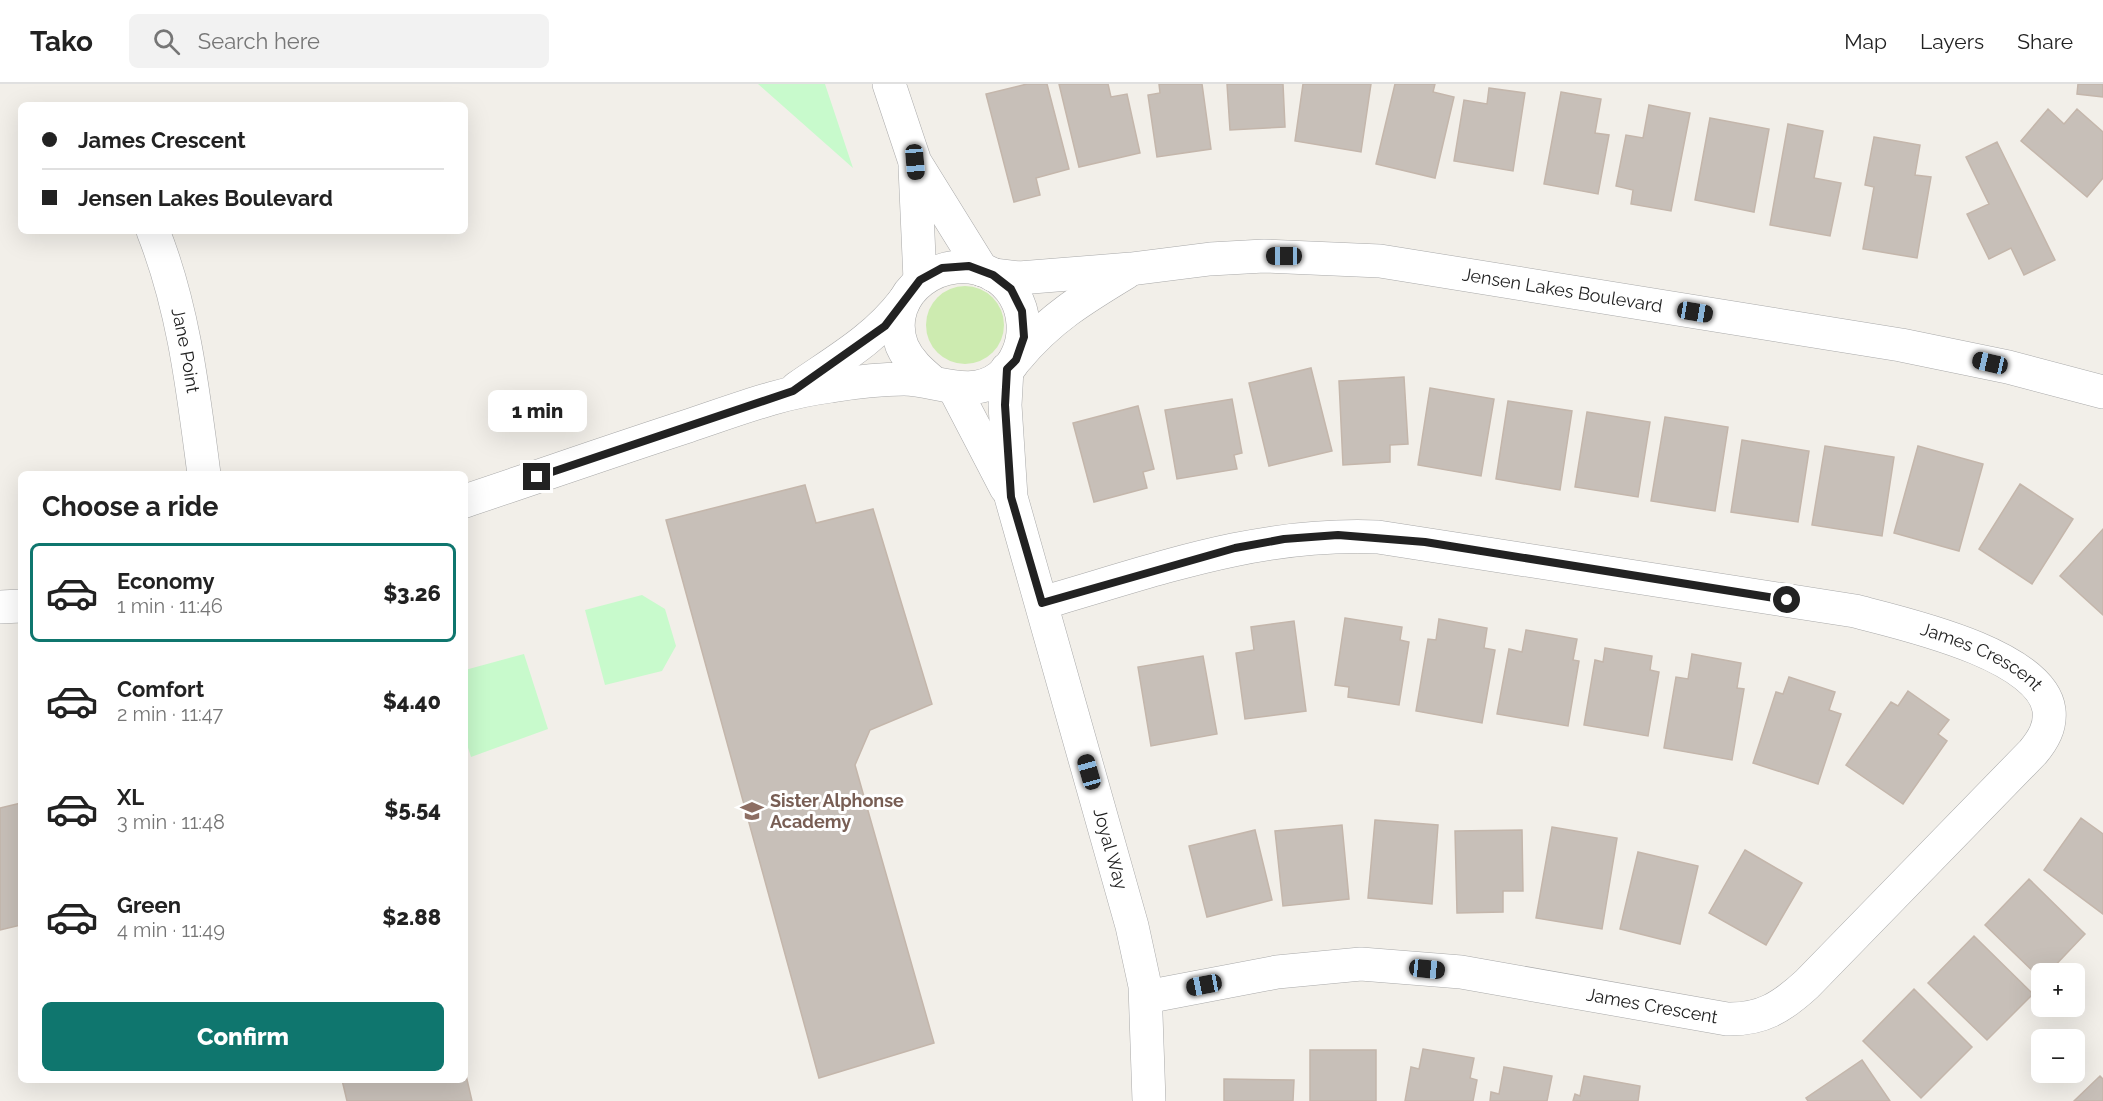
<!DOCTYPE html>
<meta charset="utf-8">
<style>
body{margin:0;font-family:Raleway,sans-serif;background:#f2f2f2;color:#222;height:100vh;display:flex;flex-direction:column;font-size:22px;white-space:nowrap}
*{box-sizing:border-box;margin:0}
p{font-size:20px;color:#767676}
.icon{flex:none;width:33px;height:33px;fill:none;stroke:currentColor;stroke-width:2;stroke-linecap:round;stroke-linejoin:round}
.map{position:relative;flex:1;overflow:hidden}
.details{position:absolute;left:18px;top:387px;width:450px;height:612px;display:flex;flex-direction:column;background:#fff;border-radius:9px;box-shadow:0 6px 24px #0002}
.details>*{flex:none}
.guide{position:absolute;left:18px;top:18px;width:450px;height:132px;border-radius:9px;box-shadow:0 6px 24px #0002;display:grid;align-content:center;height:132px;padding:0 24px;background:#fff}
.controls{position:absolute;left:2031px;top:879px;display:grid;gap:12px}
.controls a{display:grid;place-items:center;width:54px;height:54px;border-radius:9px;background:#fff;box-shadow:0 6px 24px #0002;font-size:30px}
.end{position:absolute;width:27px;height:27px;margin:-14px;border:8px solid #222;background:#fff;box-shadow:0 0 0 3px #fff}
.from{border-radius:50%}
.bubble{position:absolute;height:42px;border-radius:9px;background:#fff;box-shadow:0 6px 24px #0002;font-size:20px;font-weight:800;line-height:42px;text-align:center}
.car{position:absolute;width:18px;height:36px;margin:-18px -9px;border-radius:8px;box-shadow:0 0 4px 2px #0007;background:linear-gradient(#222 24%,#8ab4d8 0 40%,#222 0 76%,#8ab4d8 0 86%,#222 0)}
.guide b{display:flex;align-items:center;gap:21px;height:57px;font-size:22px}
.guide b+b{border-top:2px solid #e0e0e0}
.guide i{width:15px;height:15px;background:#222}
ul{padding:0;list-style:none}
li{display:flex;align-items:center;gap:18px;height:99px;margin:0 12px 9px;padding:0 12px;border:3px solid transparent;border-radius:9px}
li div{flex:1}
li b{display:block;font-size:22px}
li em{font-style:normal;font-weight:800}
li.active{border-color:#0f766e}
li>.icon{width:54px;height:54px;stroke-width:1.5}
h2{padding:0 24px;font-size:27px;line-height:72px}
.button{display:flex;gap:12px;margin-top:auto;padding:12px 24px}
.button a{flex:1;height:69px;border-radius:9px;background:#0f766e;color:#fff;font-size:24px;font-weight:800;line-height:69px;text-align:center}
header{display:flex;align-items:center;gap:36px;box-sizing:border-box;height:84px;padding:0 30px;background:#fff;border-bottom:2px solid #e0e0e0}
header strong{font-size:28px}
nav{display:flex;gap:33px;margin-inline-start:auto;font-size:21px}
.search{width:420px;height:54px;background:#f2f2f2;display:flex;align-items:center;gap:15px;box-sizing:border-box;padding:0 21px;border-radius:9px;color:#767676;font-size:22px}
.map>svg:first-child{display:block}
</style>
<header>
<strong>Tako</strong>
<div class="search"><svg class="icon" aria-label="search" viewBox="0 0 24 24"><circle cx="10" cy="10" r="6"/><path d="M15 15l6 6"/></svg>Search here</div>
<nav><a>Map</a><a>Layers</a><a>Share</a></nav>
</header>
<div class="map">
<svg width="2103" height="1017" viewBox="0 0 2103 1017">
<rect width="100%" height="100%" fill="#f2efe9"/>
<path fill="#cdebb0" d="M926 241a39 39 0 1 1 78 0a39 39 0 1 1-78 0Z"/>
<path fill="#c8facc" d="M758 0H825L853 84Z
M642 511 665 525 676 562 662 587 605 601 585 526Z
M524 570 548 645 471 673 465 654V586Z"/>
<path fill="#c7bfb8" stroke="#c4b6ab" stroke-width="1.5" d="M1027 0H1047L1069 85 1036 94 1040 111 1014 118 986 10Z
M1059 0H1108L1111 13 1127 10 1140 69 1079 83Z
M1159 0H1202L1211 65 1157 73 1148 11 1160 9Z
M1227 0H1283L1285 43 1230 46Z
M1303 0H1371L1361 68 1295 57Z
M1395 0H1435L1433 8 1454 13 1435 94 1376 80Z
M2078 0H2103V13L2077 10Z
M1489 4 1525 9 1513 87 1454 77 1464 16 1487 20Z
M1561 8 1601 15 1595 49 1609 51 1598 110 1544 100Z
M1649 21 1690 29 1671 127 1631 120 1633 106 1616 102 1626 51 1643 54Z
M2048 25 2064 40 2077 25 2103 48V94L2087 113 2021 57Z
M1710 34 1769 45 1754 128 1695 116Z
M1788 40 1823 47 1814 94 1841 99 1830 152 1770 141Z
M1874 53 1920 61 1915 91 1931 93 1917 174 1863 165 1874 103 1865 101Z
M1997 58 2055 176 2024 191 2011 164 1989 175 1967 130 1989 120 1966 73Z
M1311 284 1332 367 1269 382 1249 299Z
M1404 293 1408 360 1390 361V378L1343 381 1339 297Z
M1430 304 1494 315 1481 392 1418 381Z
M1232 315 1242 369 1234 371 1237 385 1177 395 1165 326Z
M1508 317 1572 327 1560 406 1496 395Z
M1138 322 1154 385 1143 388 1147 404 1094 418 1073 339Z
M1587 328 1650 338 1638 413 1575 403Z
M1665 333 1728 343 1715 427 1651 417Z
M1742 356 1809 367 1798 438 1731 428Z
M1825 362 1894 373 1882 452 1812 441Z
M1918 362 1983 380 1959 467 1894 449Z
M2020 400 2073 435 2032 500 1979 465Z
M805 401 816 439 873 425 932 620 870 646 855 681 934 959 819 994 666 436Z
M2103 445V531L2060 492Z
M1345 534 1402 543 1400 556 1409 558 1399 621 1348 613 1349 603 1335 601Z
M1439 535 1487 544 1484 564 1495 566 1482 639 1416 627 1428 555 1436 556Z
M1294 537 1306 627 1245 635 1236 569 1254 566 1251 543Z
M1526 546 1577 555 1573 576 1579 577 1568 642 1497 630 1509 565 1522 568Z
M1605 564 1652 572 1650 586 1659 588 1648 652 1584 641 1595 576 1603 578Z
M1692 570 1741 579 1737 604 1744 605 1732 676 1664 664 1676 593 1688 595Z
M1203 572 1217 650 1151 662 1138 583Z
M1789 593 1835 608 1829 626 1841 630 1818 700 1753 679 1776 608 1783 610Z
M1908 607 1949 636 1938 650 1947 657 1903 720 1846 681 1891 618 1898 622Z
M21 719V841L0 846V724Z
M2081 734 2103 750V830L2044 786Z
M1375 736 1438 741 1432 820 1368 814Z
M1342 741 1349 815 1283 822 1275 747Z
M1552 743 1617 754 1602 845 1536 834Z
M1255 746 1272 816 1207 833 1189 762Z
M1522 746 1523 807H1503V828L1457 829 1455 747Z
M1745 766 1802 799 1766 861 1709 829Z
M1638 768 1698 782 1680 860 1620 845Z
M2029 795 2085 850 2047 890H2042L2041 895 1985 841Z
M1974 852 2033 910 1987 956 1928 899Z
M1914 905 1972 963 1921 1014 1863 957Z
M1423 965 1474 974 1470 994 1477 996 1473 1017H1405L1411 983 1419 985Z
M1310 966H1376V1017H1310Z
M1862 976 1890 1017H1808L1806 1014Z
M1504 983 1552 992 1547 1017H1490L1491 1008 1499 1010Z
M465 987 472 1017H347L342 996H465Z
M1584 992 1640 1002 1638 1017H1573L1575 1010 1580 1012Z
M2100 992 2103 995V1017H2074Z
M1224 995 1294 996 1293 1017H1224Z"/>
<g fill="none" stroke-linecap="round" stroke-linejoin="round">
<g stroke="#a9a9a9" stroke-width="34">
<g id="minor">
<path d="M889 0 915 78 982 186"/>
<path d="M915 83 920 196"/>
<path id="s1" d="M153 147C184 225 193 307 204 390"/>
<path id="s2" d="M993 191 1019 194 1131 185 1210 175 1264 172 1380 177 1901 261 2008 283 2103 308"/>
<path d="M1017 274C1049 235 1084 214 1127 188"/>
<path id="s3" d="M1007 285 1005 321 1011 413 1132 842 1145 902 1149 1017"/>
<path d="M797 304C837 276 874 256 904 217"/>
<path d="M954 304 1006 404"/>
<path d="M465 417C540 392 614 366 688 342 736 326 782 308 831 302 855 298 879 295 904 295 935 295 971 316 1000 293 1033 267 1031 211 992 190 945 165 882 208 902 262 909 278 921 288 934 299"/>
<path id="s4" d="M1042 519C1157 486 1256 448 1378 453L1855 527C1901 539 2042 570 2049 626 2051 643 2043 656 2033 668L1807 900C1782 923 1762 936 1727 935L1461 888 1361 880 1277 888 1146 913"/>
<path d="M0 523 21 522"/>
</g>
</g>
<use href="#minor" stroke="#fff" stroke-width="33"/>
</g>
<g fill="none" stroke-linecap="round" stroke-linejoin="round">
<path stroke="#222" stroke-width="8" d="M537 393 793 307 885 242 920 196 942 184 969 182 993 191 1011 205 1022 227 1024 253 1016 276 1007 285 1005 321 1011 413 1042 519 1235 464 1284 455 1338 451 1425 458 1787 516"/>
</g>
<defs>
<g id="school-bare" transform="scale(1.8)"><path d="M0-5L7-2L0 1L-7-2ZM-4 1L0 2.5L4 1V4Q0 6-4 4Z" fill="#8d6e63" stroke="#fff" stroke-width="2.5" paint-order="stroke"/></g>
</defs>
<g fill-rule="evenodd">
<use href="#school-bare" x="752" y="727"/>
</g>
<g text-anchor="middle" stroke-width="6" stroke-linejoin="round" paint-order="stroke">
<g font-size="18" fill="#222" stroke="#fff">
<text dy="6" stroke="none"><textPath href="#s2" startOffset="573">Jensen Lakes Boulevard</textPath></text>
<text dy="6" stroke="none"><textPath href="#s1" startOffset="124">Jane Point</textPath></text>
<text dy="6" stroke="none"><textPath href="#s4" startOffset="962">James Crescent</textPath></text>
<text dy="6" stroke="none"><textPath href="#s3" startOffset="494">Joyal Way</textPath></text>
<text transform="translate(1652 922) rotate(10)" y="6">James Crescent</text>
</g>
<g font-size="18" font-weight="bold" fill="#785e54" stroke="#fff" text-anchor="start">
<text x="770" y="723">Sister Alphonse<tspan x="770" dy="21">Academy</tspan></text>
</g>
</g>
</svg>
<div class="controls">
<a>+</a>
<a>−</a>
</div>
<i class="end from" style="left:1787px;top:516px"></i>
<i class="end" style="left:537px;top:393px"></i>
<div class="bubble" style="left:488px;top:306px;width:99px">1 min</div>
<i class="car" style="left:915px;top:78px;rotate:175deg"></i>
<i class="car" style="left:1284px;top:172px;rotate:270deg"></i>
<i class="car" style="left:1695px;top:228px;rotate:99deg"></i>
<i class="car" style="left:1990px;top:279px;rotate:283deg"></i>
<i class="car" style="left:1089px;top:688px;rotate:344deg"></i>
<i class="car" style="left:1427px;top:885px;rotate:96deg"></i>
<i class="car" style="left:1204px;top:901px;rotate:259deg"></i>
<div class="guide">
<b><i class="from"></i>James Crescent</b>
<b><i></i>Jensen Lakes Boulevard</b>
</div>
<section class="details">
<h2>Choose a ride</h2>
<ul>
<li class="active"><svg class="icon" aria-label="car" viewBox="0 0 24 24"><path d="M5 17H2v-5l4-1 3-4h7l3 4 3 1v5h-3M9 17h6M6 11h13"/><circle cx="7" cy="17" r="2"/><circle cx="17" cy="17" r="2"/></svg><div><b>Economy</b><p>1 min · 11:46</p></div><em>$3.26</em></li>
<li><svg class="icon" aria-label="car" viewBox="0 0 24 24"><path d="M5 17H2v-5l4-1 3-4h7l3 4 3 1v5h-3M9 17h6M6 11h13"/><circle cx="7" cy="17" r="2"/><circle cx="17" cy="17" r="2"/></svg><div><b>Comfort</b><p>2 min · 11:47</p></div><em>$4.40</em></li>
<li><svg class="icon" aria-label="car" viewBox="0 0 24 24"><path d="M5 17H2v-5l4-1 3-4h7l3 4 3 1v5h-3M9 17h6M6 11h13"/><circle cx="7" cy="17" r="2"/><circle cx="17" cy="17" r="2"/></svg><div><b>XL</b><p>3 min · 11:48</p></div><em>$5.54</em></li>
<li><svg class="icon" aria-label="car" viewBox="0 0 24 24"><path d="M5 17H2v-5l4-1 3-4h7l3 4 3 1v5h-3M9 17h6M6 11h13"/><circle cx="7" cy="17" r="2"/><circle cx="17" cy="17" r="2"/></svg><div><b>Green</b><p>4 min · 11:49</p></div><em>$2.88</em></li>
</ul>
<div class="button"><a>Confirm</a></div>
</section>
</div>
